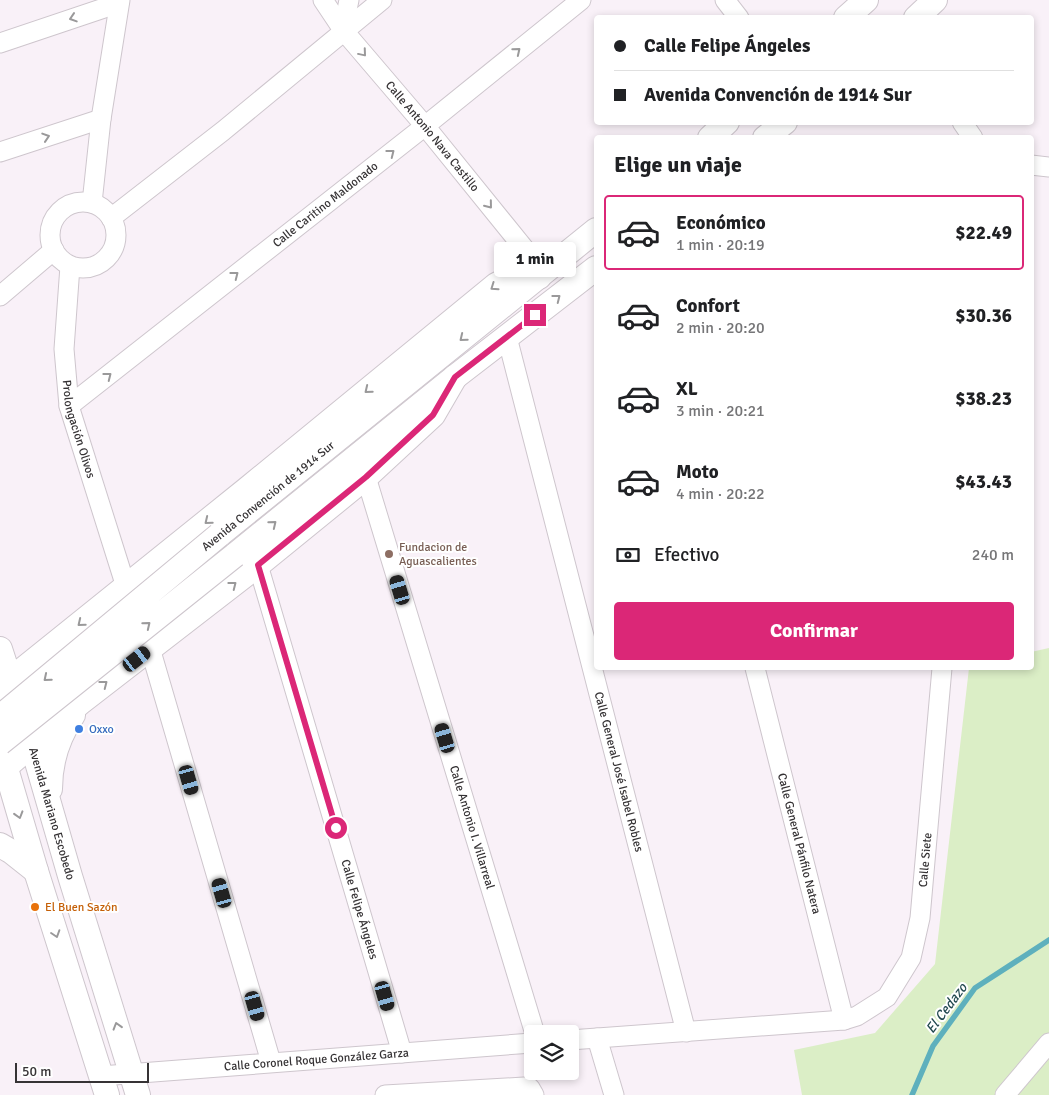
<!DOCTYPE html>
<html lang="es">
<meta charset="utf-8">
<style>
body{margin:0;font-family:Signika,sans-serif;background:#f6f6f6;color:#202124;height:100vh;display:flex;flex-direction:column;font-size:19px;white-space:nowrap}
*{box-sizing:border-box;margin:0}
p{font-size:16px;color:#757577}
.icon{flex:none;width:28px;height:28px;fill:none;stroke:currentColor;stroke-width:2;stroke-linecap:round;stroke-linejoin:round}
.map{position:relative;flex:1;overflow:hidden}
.side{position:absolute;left:594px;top:135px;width:440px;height:535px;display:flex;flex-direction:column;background:#fff;border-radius:5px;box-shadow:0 2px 8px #0003}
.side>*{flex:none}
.hud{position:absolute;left:594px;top:15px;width:440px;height:110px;border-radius:5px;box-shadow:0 2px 8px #0003;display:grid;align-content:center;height:110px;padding:0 20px;background:#fff}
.controls{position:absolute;left:524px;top:1025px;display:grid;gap:10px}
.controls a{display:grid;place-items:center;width:55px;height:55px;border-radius:5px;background:#fff;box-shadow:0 2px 8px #0003;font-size:25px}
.scale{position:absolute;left:15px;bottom:12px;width:134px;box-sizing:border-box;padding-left:5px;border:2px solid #363335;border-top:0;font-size:14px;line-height:18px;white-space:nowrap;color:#363335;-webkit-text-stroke:4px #fff;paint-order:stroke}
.end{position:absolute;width:22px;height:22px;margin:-11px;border:6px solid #db2777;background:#fff;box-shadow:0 0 0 2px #fff}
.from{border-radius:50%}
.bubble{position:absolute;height:35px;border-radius:5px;background:#fff;box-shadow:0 2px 8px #0003;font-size:16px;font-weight:800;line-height:35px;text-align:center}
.car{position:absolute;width:15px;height:30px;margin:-15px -8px;border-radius:6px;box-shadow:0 0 4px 1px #0007;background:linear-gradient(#222 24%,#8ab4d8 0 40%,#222 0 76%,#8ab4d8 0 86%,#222 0)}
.hud b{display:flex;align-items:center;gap:18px;height:48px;font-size:19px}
.hud b+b{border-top:1px solid #e0e0e0}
.hud i{width:12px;height:12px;background:#202124}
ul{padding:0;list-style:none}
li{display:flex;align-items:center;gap:15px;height:75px;margin:0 10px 8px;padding:0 10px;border:2px solid transparent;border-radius:5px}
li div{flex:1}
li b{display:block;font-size:19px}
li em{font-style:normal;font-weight:800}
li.selected{border-color:#db2777}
li>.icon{width:45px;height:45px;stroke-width:1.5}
h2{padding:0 20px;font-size:22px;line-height:60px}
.pay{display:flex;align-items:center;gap:12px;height:55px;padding:0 20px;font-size:19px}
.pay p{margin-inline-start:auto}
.button{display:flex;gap:10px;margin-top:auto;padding:10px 20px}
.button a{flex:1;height:58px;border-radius:5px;background:#db2777;color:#fff;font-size:20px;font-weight:800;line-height:58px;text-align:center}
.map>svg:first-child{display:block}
</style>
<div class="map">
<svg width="1049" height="1095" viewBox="0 0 1049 1095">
<rect width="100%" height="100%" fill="#f9f1f8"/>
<path fill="#dbeec6" d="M1049 648V1095H802L794 1050 875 1033 935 964 969 668H1031V652Z"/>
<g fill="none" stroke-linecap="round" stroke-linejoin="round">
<path stroke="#5eb0bd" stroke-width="5.5" d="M912 1095 933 1046 975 988 1049 940"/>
<g stroke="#cec6cd" stroke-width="21">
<g id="minor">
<path id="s1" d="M323 0 343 30 425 126 544 273"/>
<path d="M725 0 739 18"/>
<path d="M343 30 349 0"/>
<path d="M0 43 119 3"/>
<path d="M962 122 973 138"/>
<path d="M0 152 101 119"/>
<path d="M1031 165 1049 167"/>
<circle cx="83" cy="235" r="33"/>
<path d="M92 203 101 119 120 0"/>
<path d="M111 218 223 131 382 0"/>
<path id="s2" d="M70 266 64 349 69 406 126 587"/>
<path d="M0 296 54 250"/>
<path id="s3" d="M507 337 686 1032"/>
<path id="s4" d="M69 406 425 126 581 0"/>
<path id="s5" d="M366 477 535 1034"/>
<path id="s6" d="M258 565 402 1053"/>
<path d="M150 648 271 1062"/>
<path id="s7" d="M755 668 844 1020"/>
<path d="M597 1038 614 1095"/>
<path id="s8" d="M570 1040 844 1020 857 1016 887 997 911 958 920 918 942 668"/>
<path id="s9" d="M101 1076 532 1043"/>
<path d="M385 1095 524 1087 530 1088 534 1095"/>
<path d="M1005 1095 1049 1043"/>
</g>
</g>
<g stroke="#cec6cd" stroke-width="26">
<g id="major">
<path d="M846 18 866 0"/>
<path d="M916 18 935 0"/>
<path d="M710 138 727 122"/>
<path d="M765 138 785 122"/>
<path d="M219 535 596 230"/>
<path d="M235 555 455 377 596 268"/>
<path d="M0 649 14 692"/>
<path d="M0 688 246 490 496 285C513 276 520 272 539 277"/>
<path id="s10" d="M28 731 70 876 138 1095"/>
<path d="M2 755 36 871 107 1095"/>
<path d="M0 772 81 702 258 565 366 477 433 415 455 377"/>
<path d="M50 789C50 762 58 737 73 715"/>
<path d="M0 845 12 852 36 871"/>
</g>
</g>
<use href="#minor" stroke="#fff" stroke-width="19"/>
<use href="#major" stroke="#fff" stroke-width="24"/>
<g stroke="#cec6cd" stroke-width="26" stroke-linecap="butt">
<path id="major-bridge" d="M0 717 219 535
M0 743 235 555"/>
</g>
<use href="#major-bridge" stroke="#fff" stroke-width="24"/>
</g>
<defs><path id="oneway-chevron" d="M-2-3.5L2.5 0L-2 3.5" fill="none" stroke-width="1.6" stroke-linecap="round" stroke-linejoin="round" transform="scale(1.25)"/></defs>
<g stroke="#9a999a">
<use href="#oneway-chevron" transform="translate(73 18) rotate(162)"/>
<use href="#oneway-chevron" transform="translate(517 51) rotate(-39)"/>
<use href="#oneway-chevron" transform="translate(363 53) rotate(50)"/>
<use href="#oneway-chevron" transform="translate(46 137) rotate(-18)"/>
<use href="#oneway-chevron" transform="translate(391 153) rotate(-38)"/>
<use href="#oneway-chevron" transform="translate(489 205) rotate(51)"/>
<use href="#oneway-chevron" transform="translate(235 275) rotate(-38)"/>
<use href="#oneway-chevron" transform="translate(494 287) rotate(145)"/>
<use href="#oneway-chevron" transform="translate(557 298) rotate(-38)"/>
<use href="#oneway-chevron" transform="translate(463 338) rotate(141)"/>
<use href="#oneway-chevron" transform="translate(108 376) rotate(-38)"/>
<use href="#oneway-chevron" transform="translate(368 390) rotate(141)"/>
<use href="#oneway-chevron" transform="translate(208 521) rotate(141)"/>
<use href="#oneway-chevron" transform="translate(273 524) rotate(-39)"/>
<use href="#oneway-chevron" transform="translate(233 585) rotate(-38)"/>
<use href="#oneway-chevron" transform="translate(81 623) rotate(141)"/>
<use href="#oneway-chevron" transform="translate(147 625) rotate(-39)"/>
<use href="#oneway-chevron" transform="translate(47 678) rotate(140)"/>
<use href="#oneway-chevron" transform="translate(104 684) rotate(-38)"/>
<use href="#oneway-chevron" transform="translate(19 815) rotate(73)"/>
<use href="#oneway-chevron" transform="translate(56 934) rotate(72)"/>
<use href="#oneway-chevron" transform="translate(117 1026) rotate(-107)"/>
</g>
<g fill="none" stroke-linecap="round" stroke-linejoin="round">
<path stroke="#db2777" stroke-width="6" d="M336 828 258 565 366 477 433 415 455 377 535 315"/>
</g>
<circle fill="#8d6e63" stroke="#fff" stroke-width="2" cx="389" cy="554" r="5"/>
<circle fill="#3f7fe0" stroke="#fff" stroke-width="2" cx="79" cy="729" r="5"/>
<circle fill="#e8710a" stroke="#fff" stroke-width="2" cx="35" cy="907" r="5"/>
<g text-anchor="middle" stroke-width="4" stroke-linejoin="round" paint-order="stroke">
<g font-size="12" fill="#363335" stroke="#fff">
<text dy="4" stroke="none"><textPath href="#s1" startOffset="175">Calle Antonio Nava Castillo</textPath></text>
<text dy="4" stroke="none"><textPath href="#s4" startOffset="326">Calle Caritino Maldonado</textPath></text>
<text dy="4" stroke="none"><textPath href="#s2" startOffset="165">Prolongación Olivos</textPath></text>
<text transform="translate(268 496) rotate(-39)" y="4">Avenida Convención de 1914 Sur</text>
<text dy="4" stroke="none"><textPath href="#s3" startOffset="449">Calle General José Isabel Robles</textPath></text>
<text dy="4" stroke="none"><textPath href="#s10" startOffset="86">Avenida Mariano Escobedo</textPath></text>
<text dy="4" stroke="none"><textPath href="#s5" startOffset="366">Calle Antonio I. Villarreal</textPath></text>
<text dy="4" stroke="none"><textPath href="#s7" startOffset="181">Calle General Pánfilo Natera</textPath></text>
<text dy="4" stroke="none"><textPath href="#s8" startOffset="469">Calle Siete</textPath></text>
<text dy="4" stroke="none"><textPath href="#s6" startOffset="359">Calle Felipe Ángeles</textPath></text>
<text dy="4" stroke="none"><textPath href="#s9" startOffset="216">Calle Coronel Roque González Garza</textPath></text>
</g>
<g font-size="12" fill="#785e54" stroke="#fff" text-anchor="start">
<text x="399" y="551">Fundacion de<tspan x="399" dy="14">Aguascalientes</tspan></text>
</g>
<g font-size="12" fill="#366cbe" stroke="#fff" text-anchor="start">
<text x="89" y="733">Oxxo</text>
</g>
<g font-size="12" fill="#c56008" stroke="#fff" text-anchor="start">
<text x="45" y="911">El Buen Sazón</text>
</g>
<g font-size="14" font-style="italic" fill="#22494f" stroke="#fff">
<text transform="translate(946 1008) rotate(-53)" y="5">El Cedazo</text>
</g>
</g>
</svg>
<div class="controls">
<a><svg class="icon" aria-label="layers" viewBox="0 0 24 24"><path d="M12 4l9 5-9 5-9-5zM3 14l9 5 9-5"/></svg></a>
</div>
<div class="scale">50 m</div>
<i class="end from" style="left:336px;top:828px"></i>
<i class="end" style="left:535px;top:315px"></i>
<div class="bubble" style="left:494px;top:242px;width:82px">1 min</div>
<i class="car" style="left:400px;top:590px;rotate:343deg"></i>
<i class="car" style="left:137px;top:659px;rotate:52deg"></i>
<i class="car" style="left:445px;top:738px;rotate:343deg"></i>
<i class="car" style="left:189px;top:780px;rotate:164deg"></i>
<i class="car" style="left:222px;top:893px;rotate:344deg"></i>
<i class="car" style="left:385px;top:996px;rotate:164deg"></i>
<i class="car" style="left:255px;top:1006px;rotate:164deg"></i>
<div class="hud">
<b><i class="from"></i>Calle Felipe Ángeles</b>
<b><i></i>Avenida Convención de 1914 Sur</b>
</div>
<section class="side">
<h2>Elige un viaje</h2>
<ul>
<li class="selected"><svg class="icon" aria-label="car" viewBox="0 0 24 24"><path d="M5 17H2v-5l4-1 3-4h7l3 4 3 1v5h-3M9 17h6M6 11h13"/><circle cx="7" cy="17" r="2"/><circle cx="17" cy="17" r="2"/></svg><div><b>Económico</b><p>1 min · 20:19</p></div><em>$22.49</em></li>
<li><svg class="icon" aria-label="car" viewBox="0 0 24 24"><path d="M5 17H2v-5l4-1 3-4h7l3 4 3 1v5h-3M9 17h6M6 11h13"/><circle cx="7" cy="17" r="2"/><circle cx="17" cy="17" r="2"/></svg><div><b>Confort</b><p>2 min · 20:20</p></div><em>$30.36</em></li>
<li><svg class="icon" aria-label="car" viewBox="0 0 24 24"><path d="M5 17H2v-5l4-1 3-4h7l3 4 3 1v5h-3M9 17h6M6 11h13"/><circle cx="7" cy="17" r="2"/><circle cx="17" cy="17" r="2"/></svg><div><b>XL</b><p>3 min · 20:21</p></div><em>$38.23</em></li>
<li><svg class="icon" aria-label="car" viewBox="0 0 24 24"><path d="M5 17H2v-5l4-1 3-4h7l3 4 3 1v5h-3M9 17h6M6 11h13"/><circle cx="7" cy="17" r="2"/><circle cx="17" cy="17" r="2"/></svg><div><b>Moto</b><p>4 min · 20:22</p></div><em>$43.43</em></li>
</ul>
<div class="pay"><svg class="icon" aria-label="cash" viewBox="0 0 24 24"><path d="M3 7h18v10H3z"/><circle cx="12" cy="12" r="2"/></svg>Efectivo<p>240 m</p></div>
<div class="button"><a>Confirmar</a></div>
</section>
</div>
